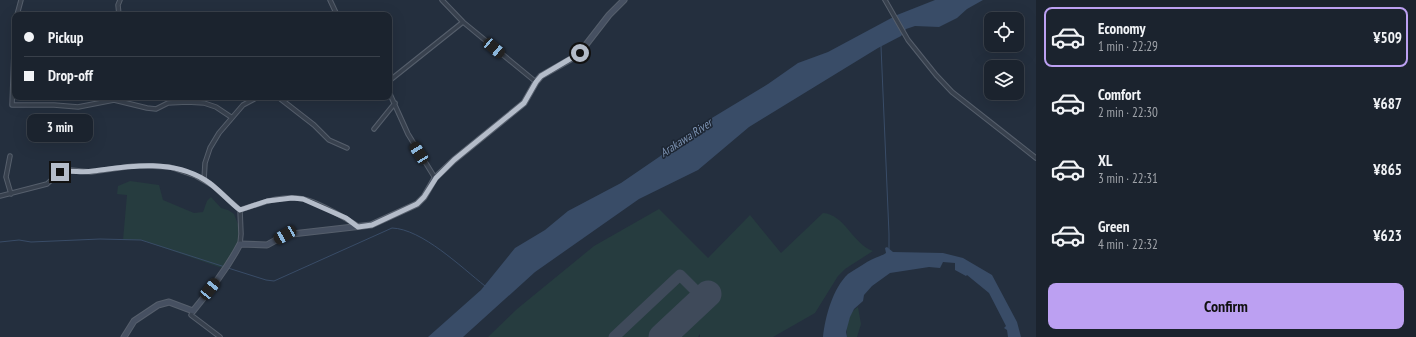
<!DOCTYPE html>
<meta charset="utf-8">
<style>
body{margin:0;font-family:"PT Sans Narrow",sans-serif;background:#242b36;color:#f1f3f6;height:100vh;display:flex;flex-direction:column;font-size:15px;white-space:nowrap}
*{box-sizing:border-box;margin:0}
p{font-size:13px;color:#a0a4aa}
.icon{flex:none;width:22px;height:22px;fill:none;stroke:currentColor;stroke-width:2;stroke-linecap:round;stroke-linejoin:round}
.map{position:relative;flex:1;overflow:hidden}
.details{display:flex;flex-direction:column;background:#1b232e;width:380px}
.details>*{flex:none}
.guide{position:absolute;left:12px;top:12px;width:380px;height:88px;border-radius:8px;box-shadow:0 4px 16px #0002,0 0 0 1px #39404a;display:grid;align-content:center;height:88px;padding:0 12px;background:#1b232e}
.buttons{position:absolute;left:984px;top:12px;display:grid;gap:8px}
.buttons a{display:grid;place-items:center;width:40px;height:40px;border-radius:8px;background:#1b232e;box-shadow:0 4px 16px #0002,0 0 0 1px #39404a;font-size:20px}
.end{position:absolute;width:18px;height:18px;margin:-9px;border:5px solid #b4bcc9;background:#111;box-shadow:0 0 0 2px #111}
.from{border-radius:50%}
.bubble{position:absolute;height:28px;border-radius:8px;background:#1b232e;box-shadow:0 4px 16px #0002,0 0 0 1px #39404a;font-size:13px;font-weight:600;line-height:28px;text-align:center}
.car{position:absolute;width:12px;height:24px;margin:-12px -6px;border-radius:5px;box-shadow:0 0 3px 1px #0007;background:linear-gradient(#222 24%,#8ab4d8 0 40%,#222 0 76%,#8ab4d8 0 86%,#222 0)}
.guide b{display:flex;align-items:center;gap:14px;height:38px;font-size:15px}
.guide b+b{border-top:1px solid #39404a}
.guide i{width:10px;height:10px;background:#f1f3f6}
ul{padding:7px 0 0;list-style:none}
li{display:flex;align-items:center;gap:12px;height:60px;margin:0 8px 6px;padding:0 4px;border:2px solid transparent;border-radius:8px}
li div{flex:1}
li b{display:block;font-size:15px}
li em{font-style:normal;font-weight:600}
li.on{border-color:#bca0f2}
li>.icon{width:36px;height:36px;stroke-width:1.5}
.primary-button{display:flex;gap:8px;margin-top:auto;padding:8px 12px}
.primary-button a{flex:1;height:46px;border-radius:8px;background:#bca0f2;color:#111;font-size:16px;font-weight:600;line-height:46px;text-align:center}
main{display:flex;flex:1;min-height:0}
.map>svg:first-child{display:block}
</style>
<main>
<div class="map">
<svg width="1036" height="337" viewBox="0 0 1036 337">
<rect width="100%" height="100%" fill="#242f3e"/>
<path fill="#263c3f" d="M130 181 159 185 163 200 194 213 203 212 207 201 211 197 221 208 228 210 234 214 241 232 240 244 225 269 141 240H123L127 195 117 194 118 186Z
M659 209 708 258 750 215 781 253 823 213C844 214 853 244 873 251L845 269 838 276 815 313 773 337H700V334L698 337H671L713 297 704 287 701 291 681 270 609 337H488L517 309 594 246Z
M680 279 696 295 651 337H618Z
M858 307 861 324 857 337H847C846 328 848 312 858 307Z"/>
<path fill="#394c67" d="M935 0H983L967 9 957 18 939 27 915 26 906 29 901 36 878 48 749 127 698 170 639 199 535 272 463 337H428L481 290 515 248 545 230 568 211 621 183 659 157 697 127 768 84 798 63 828 52 897 15Z
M887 247 893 252 943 253 963 258 992 275 1017 322 1021 337H1008L1007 330 1004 328 1006 326 989 293 967 275 966 276 955 270V263L943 262 940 268 929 267 890 273 872 286 864 295 863 301 854 309 850 317 846 332 847 337H823C825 317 833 288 848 274 854 270 861 266 867 262 873 258 880 257 886 253L885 248Z"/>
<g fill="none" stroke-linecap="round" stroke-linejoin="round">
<path stroke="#394c67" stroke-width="1" d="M881 46 889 234V249
M0 242 19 240 31 242 100 239 141 240 225 267
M228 268 266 280 274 281 392 228C422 229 461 267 485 286"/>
<path stroke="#3f4a5a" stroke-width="11" d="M614 337 680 275 703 298"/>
<path stroke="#3f4a5a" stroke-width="27" d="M662 337 708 294"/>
<g stroke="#565f6c" stroke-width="5.5">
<path id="street" d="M330 0 337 15
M442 0 463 22 536 82
M885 0 908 40 936 75 952 92 1036 158
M17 15 21 0
M119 15 118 5 120 0
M15 24 12 105H54L78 107 114 100 147 108 156 109 168 103 187 102 204 103 216 107 231 117
M389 81 463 22
M389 92 408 134 435 178
M278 97 314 125 329 140 347 148
M374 129 395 103
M10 156 6 177 11 194
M204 180 205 163 210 148 219 133 243 105 258 97
M0 196 47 184 60 172 71 170 91 172 133 166H148L170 167 196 176 212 185 240 210 241 234 240 244
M240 210C259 204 282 194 303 199 317 202 345 218 358 226
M193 311 191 315 220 337"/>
</g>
<g stroke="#565f6c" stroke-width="7">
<path id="secondary" d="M124 337 134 321 158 305 169 302 193 311C210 290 227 269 240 244L267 245 285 235 292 234 371 225 417 204 424 197 435 178 454 160 524 103 536 82 541 76 578 55 609 15 624 0"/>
</g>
<use href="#street" stroke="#38414e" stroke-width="3.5"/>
<use href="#secondary" stroke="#465061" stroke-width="5"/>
</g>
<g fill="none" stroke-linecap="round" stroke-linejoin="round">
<path stroke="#b4bcc9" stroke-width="5" d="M60 172C71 170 82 173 93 171 130 166 171 159 205 180 218 188 228 201 240 210L267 201 292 198 303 199 346 218 358 227 372 225 417 204 424 197 436 178 454 160 524 103 536 82 541 76 580 53"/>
</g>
<g text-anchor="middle" stroke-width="3" stroke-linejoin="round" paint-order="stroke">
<g font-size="12" font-style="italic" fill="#7c92b1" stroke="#1d2633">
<text transform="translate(686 138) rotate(-33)" y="4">Arakawa River</text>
</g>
</g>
</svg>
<div class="buttons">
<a><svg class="icon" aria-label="locate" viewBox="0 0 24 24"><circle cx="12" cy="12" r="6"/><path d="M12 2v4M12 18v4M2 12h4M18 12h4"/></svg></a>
<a><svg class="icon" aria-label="layers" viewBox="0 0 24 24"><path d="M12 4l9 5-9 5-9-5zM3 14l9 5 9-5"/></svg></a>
</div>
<i class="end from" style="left:580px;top:53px"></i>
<i class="end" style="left:60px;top:172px"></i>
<div class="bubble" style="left:27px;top:114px;width:66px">3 min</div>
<i class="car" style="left:494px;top:48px;rotate:130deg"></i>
<i class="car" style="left:419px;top:153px;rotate:328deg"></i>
<i class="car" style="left:285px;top:235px;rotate:240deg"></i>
<i class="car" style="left:210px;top:289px;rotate:39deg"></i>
<div class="guide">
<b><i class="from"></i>Pickup</b>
<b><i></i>Drop-off</b>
</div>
</div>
<section class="details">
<ul>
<li class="on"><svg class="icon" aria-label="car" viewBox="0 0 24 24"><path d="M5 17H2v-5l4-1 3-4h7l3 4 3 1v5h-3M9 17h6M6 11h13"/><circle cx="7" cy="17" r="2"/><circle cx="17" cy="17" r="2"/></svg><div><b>Economy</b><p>1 min · 22:29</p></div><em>¥509</em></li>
<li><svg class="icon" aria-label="car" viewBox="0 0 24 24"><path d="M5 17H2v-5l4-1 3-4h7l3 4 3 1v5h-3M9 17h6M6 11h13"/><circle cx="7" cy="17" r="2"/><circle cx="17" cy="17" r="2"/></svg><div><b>Comfort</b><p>2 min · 22:30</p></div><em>¥687</em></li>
<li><svg class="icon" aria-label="car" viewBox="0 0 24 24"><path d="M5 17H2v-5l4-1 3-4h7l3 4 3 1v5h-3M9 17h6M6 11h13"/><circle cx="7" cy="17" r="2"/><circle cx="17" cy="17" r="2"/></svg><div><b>XL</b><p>3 min · 22:31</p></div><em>¥865</em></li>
<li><svg class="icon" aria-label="car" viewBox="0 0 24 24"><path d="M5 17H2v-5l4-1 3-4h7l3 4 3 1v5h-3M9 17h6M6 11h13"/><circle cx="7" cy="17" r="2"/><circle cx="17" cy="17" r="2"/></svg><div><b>Green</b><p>4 min · 22:32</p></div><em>¥623</em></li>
</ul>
<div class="primary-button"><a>Confirm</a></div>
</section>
</main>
